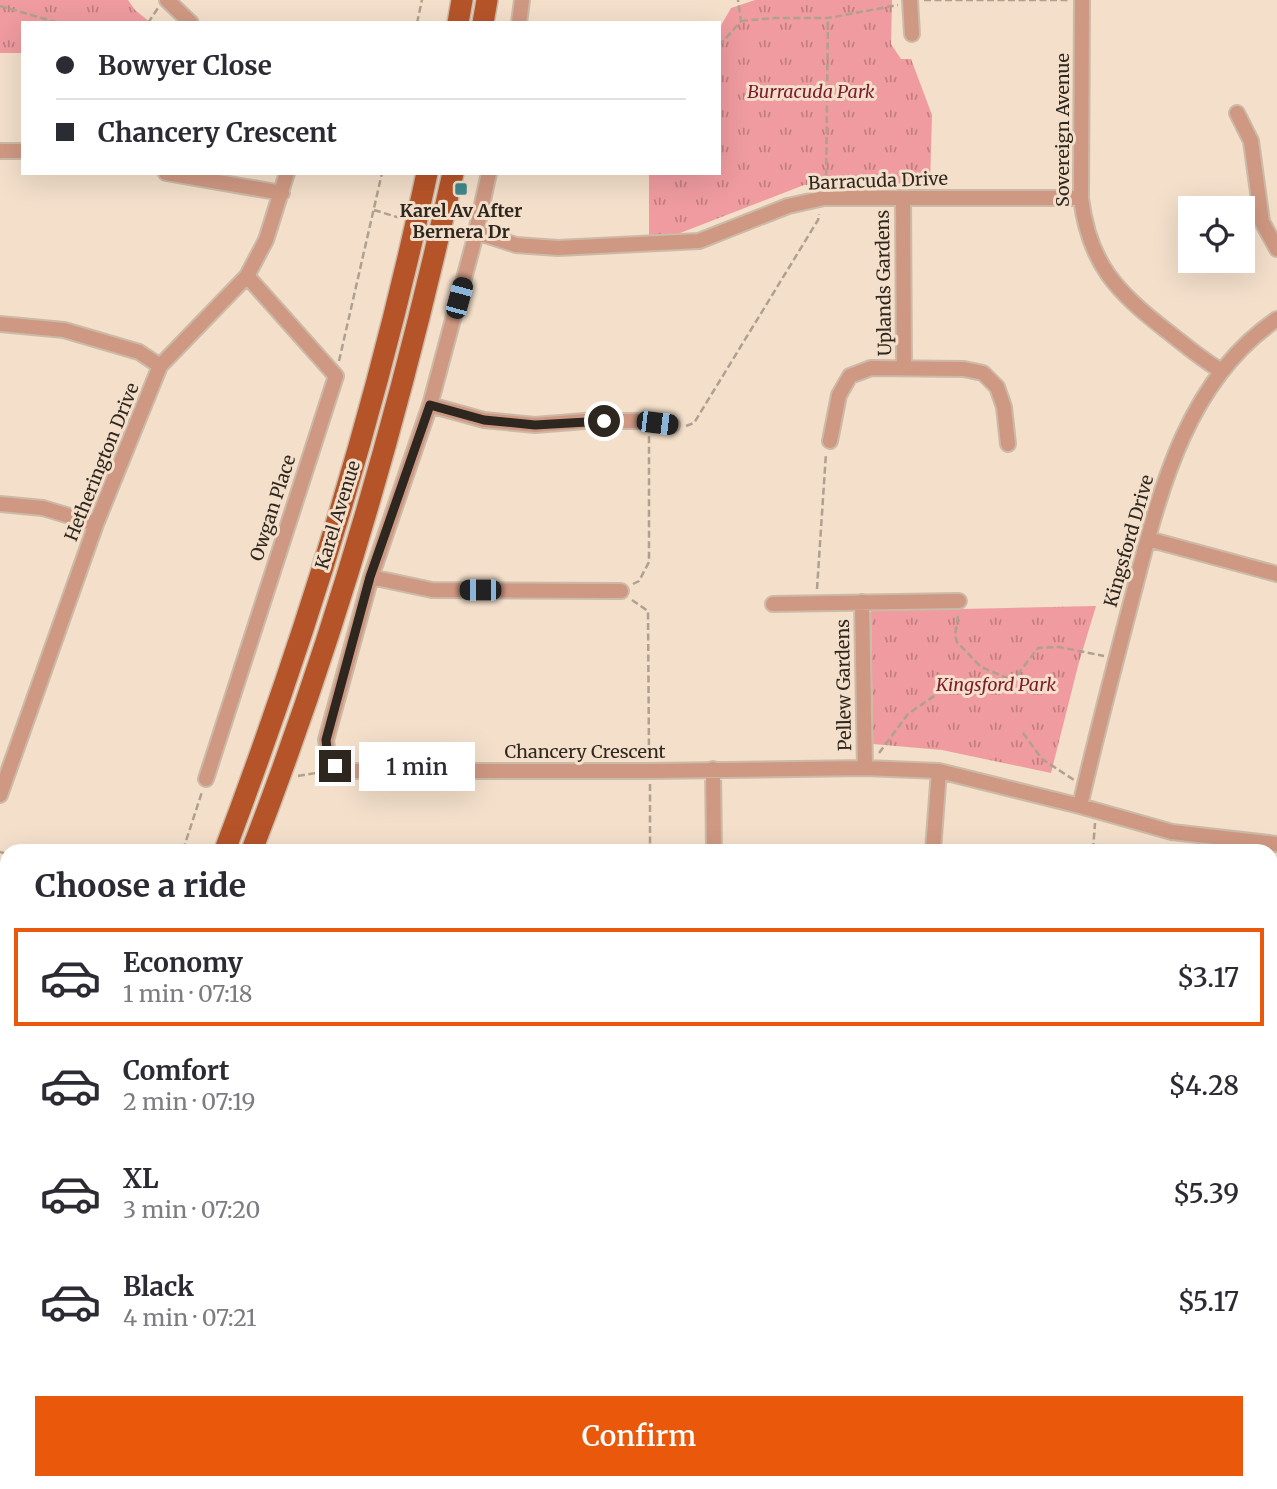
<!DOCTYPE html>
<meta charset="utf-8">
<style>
body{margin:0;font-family:Merriweather,serif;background:#f2f2f3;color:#2b2b33;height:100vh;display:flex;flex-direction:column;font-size:26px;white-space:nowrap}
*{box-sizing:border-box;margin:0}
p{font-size:23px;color:#7c7c81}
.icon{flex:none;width:38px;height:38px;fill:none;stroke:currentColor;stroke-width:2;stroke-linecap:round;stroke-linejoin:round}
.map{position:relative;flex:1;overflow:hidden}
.sheet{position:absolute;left:0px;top:844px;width:1278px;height:646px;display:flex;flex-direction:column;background:#fff;border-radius:21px 21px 0 0;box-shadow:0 7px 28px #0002}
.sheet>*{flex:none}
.guide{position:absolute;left:21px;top:21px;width:700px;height:154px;border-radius:0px;box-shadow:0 7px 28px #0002;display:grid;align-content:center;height:154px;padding:0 35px;background:#fff}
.fabs{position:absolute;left:1178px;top:196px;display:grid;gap:14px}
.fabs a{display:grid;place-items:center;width:77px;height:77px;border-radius:0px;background:#fff;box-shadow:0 7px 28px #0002;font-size:35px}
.end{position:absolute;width:32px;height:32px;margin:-16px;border:9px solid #2e271f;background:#fff;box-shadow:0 0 0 4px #fff}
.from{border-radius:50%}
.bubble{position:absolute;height:49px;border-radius:0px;background:#fff;box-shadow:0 7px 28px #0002;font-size:23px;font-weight:600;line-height:49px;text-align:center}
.car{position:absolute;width:21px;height:42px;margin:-21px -10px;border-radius:9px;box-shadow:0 0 5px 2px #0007;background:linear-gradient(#222 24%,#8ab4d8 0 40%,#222 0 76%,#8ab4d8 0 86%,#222 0)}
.guide b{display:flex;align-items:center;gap:24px;height:66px;font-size:26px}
.guide b+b{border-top:2px solid #e1e1e2}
.guide i{width:18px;height:18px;background:#2b2b33}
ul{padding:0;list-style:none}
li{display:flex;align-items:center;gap:21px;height:98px;margin:0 14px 10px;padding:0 21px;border:4px solid transparent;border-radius:0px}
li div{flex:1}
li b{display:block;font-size:26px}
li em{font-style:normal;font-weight:600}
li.on{border-color:#ea580c}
li>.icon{width:63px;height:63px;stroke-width:1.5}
h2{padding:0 35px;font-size:32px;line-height:84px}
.primary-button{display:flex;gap:14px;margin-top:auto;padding:14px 35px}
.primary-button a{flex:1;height:80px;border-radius:0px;background:#ea580c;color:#fff;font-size:28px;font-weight:600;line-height:80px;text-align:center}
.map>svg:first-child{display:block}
</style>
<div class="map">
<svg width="1277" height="1489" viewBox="0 0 1277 1489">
<defs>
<pattern id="park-tufts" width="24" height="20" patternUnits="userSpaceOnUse" patternTransform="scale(1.75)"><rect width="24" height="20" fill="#ef9b9f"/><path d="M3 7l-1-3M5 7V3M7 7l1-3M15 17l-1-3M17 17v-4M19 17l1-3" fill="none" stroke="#c27e81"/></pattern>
</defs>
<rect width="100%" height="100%" fill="#f3dfca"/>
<path fill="url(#park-tufts)" d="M0 0H128L135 10 151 23H23V53H0Z
M755 0H892L891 44 901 59H911L932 115 930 184 804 185 675 235H649V173H719V29L731 8Z
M1096 606 1079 662 1051 773 942 750 873 744 871 611Z
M1271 1130 1277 1131V1402L1271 1404Z"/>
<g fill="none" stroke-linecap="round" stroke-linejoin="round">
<g stroke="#ccbaa8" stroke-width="18">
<path id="street" d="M167 0 191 23
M910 0 912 34
M1082 0 1081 198C1089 264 1117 292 1167 331 1185 345 1201 359 1220 370
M519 23 522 0
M1237 113 1251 141 1262 222 1277 249
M0 151H23
M166 173 282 193
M489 173 473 245 430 405 371 577 326 740C328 759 331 765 350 771H650L865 768 939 771 1080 806 1172 832 1277 844
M903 198 904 368
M476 232 516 245 558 248 699 241 788 206 824 198H1081
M0 324 64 330 139 352 160 366
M430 405 484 420 535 425 585 421H642L672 425
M830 441 839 395 850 376 871 368 964 369 983 373 997 387 1004 407 1008 444
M0 504 43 508 96 524
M1148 539 1277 574
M371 577 432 590 621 591
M862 602 865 768
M773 604 959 601
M713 769 714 850
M206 779 336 376 247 276
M0 795 96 524 160 366 247 276 266 240 287 173
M1080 806C1095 740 1112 675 1129 610 1157 504 1181 384 1277 319
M933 850 939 771
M1270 1039H1277
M0 1141 7 1144
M0 1205 7 1191
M240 1482 248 1489
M927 1482 942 1489
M289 1489 294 1482
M500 1489 503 1482
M678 1489 681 1482"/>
</g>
<g stroke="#ccbaa8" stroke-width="24">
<path id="secondary" d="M1157 1482V1489"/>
</g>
<g stroke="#ccbaa8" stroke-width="24">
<path id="primary" d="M458 23 462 0
M483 23 487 0
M225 850C308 630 378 404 427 173
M252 850C337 631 402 403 453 173
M0 1346 7 1332
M0 1402 7 1389"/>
</g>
<g stroke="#ccbaa8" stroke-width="24">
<path id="highway" d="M0 918 7 919
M0 954 7 955
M1270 1081 1277 1082
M1270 1112 1277 1113"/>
</g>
<path stroke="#afa08f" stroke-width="2.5" stroke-dasharray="7 3.5" stroke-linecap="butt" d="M924 0H1068
M0 6 59 23
M741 21 774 18H828L898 5
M148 23 158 8
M417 23 422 0
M719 46 741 21 738 0
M826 186 828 18
M374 210 400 218
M339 361 382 173
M686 426 694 423 818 220 819 214
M633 584 639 581 649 562V436
M817 589 826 453
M632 600 648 611 649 756
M958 616 955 636 957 642 981 667 1012 680
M1011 683 1038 648 1059 647 1104 656
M1023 733 1042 759 1074 780
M879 753 908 714 937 694
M298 776 322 772
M650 784V850
M183 850 202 792
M1093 850 1095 823
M0 852 7 854
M0 875 7 866
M0 1437 7 1423"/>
<use href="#street" stroke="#cf9882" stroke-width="14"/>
<use href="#secondary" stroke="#c17151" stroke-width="21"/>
<use href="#primary" stroke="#b65429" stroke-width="21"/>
<use href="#highway" stroke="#9e441b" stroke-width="21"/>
</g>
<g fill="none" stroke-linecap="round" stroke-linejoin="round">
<path stroke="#2e271f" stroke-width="9" d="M335 766 328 758 326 740 370 577 430 405 484 420 535 425 604 421"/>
</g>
<rect fill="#40888c" stroke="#f3dfca" stroke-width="2.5" x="454" y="182" width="14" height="14" rx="3.5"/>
<g text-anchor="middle" stroke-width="6" stroke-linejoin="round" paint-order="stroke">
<g font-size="18" font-style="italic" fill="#7e1b2d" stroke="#f3dfca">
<text x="811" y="98">Burracuda Park</text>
<text x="996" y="691">Kingsford Park</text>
</g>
<g font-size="18" fill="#2e271f" stroke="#f3dfca">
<text transform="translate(1063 130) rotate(-90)" y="6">Sovereign Avenue</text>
<text transform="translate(878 181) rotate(-2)" y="6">Barracuda Drive</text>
<text transform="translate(884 283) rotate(-91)" y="6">Uplands Gardens</text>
<text transform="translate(102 462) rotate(-68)" y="6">Hetherington Drive</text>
<text transform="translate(273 508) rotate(-72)" y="6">Owgan Place</text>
<text transform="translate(338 515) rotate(-73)" y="6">Karel Avenue</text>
<text transform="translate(1129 541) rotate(-74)" y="6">Kingsford Drive</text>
<text transform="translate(844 685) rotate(-91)" y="6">Pellew Gardens</text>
<text x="585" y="758">Chancery Crescent</text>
</g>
<g font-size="18" font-weight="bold" fill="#2e271f" stroke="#f3dfca">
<text x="461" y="217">Karel Av After<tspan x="461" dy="21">Bernera Dr</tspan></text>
</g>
</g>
</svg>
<div class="fabs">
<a><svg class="icon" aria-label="locate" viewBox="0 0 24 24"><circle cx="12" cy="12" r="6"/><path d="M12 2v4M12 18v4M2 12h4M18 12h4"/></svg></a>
</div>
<i class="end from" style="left:604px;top:421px"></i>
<i class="end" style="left:335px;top:766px"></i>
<div class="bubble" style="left:359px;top:742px;width:116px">1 min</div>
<i class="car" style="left:459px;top:298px;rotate:15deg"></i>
<i class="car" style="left:657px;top:423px;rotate:97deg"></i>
<i class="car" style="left:480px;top:590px;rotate:270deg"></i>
<div class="guide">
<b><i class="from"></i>Bowyer Close</b>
<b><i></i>Chancery Crescent</b>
</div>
<section class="sheet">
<h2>Choose a ride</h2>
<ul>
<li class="on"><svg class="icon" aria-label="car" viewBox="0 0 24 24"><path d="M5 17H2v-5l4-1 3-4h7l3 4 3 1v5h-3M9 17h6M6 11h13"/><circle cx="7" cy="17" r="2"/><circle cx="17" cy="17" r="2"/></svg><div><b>Economy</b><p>1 min · 07:18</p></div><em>$3.17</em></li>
<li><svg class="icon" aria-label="car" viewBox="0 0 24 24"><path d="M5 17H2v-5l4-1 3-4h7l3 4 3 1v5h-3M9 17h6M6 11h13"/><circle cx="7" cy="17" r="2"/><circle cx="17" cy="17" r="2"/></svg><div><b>Comfort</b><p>2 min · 07:19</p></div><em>$4.28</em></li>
<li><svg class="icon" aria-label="car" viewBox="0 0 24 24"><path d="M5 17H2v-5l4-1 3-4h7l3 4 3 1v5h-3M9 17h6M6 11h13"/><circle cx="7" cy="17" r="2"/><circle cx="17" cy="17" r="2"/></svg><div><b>XL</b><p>3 min · 07:20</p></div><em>$5.39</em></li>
<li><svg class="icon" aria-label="car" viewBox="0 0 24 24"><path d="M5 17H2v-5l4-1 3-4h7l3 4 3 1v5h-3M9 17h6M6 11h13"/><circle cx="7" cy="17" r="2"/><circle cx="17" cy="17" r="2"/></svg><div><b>Black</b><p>4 min · 07:21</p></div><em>$5.17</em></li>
</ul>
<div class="primary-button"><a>Confirm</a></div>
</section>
</div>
